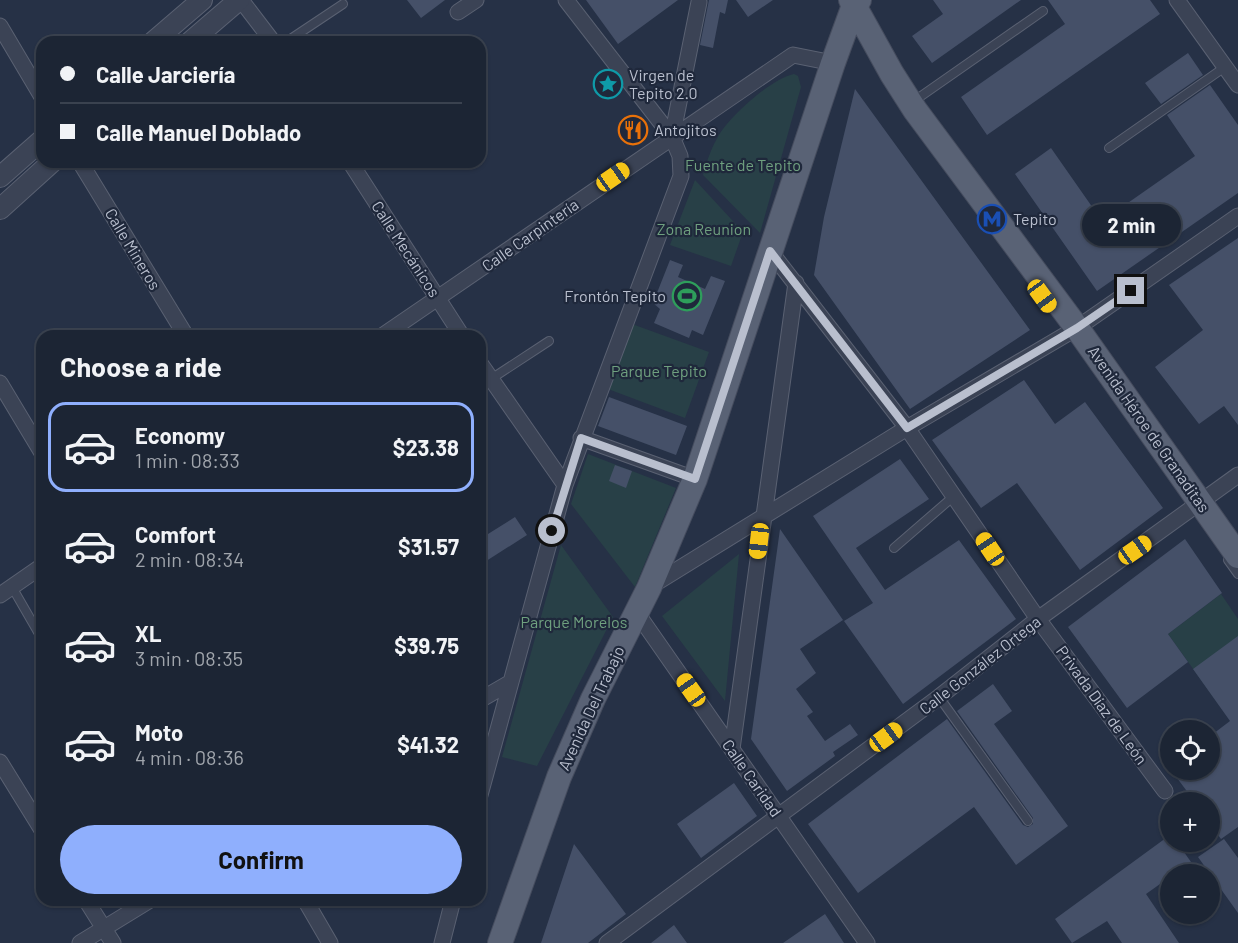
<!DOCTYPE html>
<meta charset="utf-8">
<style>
body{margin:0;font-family:Barlow,sans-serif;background:#252d3c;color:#f1f3f6;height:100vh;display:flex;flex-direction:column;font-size:22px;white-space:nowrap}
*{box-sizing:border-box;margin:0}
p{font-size:20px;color:#a0a5ac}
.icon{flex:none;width:33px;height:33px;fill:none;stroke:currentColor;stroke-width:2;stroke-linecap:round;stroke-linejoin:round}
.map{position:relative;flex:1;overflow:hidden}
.panel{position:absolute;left:36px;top:330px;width:450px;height:576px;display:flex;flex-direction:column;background:#1c2534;border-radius:18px;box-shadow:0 2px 4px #0004,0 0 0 2px #3a424f}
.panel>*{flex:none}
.top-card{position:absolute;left:36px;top:36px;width:450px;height:132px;border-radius:18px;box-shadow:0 2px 4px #0004,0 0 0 2px #3a424f;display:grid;align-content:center;height:132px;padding:0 24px;background:#1c2534}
.tools{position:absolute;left:1160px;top:720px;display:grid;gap:12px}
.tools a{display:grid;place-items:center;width:60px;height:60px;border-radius:50%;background:#1c2534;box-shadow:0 2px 4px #0004,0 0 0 2px #3a424f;font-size:30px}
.end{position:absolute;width:27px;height:27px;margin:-14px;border:8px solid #b9bfce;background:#111;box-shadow:0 0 0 3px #111}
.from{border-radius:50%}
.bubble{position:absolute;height:42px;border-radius:21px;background:#1c2534;box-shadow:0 2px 4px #0004,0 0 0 2px #3a424f;font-size:20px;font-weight:700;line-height:42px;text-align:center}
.car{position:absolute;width:18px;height:36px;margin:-18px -9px;border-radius:8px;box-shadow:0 0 4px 2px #0007;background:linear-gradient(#f5c518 24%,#345 0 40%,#f5c518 0 76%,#345 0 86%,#f5c518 0)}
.top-card b{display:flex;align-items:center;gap:21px;height:57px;font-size:22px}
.top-card b+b{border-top:2px solid #3a424f}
.top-card i{width:15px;height:15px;background:#f1f3f6}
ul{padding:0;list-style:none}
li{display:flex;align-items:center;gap:18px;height:90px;margin:0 12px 9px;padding:0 12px;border:3px solid transparent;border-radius:18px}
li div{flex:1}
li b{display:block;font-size:22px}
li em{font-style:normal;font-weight:700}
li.current{border-color:#8faffd}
li>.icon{width:54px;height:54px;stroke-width:1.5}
h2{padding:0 24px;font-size:27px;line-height:72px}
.button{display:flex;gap:12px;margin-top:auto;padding:12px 24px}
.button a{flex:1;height:69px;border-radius:36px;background:#8faffd;color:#111;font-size:24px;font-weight:700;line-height:69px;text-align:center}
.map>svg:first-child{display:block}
</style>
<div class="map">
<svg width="1238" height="943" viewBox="0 0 1238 943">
<rect width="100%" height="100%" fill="#263146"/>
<path fill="#284047" d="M794 74 798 76 801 87 760 233 703 175C707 161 711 148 719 135 731 115 771 79 794 74Z
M695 180 743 232 731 266 670 245Z
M632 324 709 352 685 418 608 389Z
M588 454 676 488 635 587 571 504Z
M561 545 613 617 537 766 502 757Z
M739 554 725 701 662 616Z
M1221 594 1238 619V680L1214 698 1168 634Z"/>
<path fill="#455068" d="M407 0H445L421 18Z
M586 0H678L618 44Z
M709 0H728L725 14 720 12 713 48 700 45Z
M736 0H773L748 17Z
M933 0H1021L932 63 912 36 943 14Z
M1048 0H1150L1160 14 987 135 961 97 1065 24Z
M1188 53 1203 75 1161 104 1145 83Z
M1210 85 1238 125V193L1097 291 1015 174 1051 148 1102 221 1195 156 1167 115Z
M855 89 1030 330 910 409 814 275 824 217Z
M1238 238V425L1224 406 1199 424 1155 367 1203 330 1169 285Z
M670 260 683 265 678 277 705 289 711 276 725 281 703 335 692 330 689 338 654 323 660 309 653 303Z
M1024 380 1055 424 1085 402 1163 508 1080 570 1017 483 981 508 932 440Z
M609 397 687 426 676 455 598 426Z
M900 459 929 499 856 548 885 590 959 540 1016 619 903 704 844 621 873 603 813 516Z
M615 465 632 471 626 488 609 481Z
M515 517 527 535 480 565V539Z
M780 529 843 620 800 649 816 673 796 689 813 712 807 716 825 741 850 724 858 735 833 752 835 756 787 791 751 739Z
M1185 539 1222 593 1168 634 1188 662 1127 708 1068 627Z
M1238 636V827L1221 839 1209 823V802H1195L1171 770H1209V737L1230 721 1193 669Z
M993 684 1012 711 994 724 1068 826 1016 865 974 807 858 893 808 824 947 719 1023 825 1028 827 1033 824V818L957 711Z
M734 783 757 816 701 858 677 824Z
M1170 835V842H1177L1191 862 1146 894 1179 943H1122L1107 921 1072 943 1055 919Z
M1224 839 1238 858V913L1198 857Z
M574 844 626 914 588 943H541Z
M825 914 844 943H783Z
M674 925 687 943H651Z"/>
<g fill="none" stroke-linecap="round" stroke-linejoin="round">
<g stroke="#5a6172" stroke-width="10">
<path id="service" d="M286 42 343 4
M914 101 1043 11
M1109 148 1225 67
M491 379 549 341
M894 548 954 496
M1228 560 1238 574
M12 587 42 639
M939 697 1028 821"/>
</g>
<g stroke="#5a6172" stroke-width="17">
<path id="minor" d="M241 0 273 42
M566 0 672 137
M1177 0 1238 85
M458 12 476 0
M0 26 42 97
M80 162 186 336
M350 162 462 336
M770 251 907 428 1038 619 1165 791
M382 336 793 55 833 63
M480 363 565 485
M0 383 42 453
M581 438 695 479
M651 586 907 428 1077 328 1238 216
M0 595 42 566
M637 613 867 943
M480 700 511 682
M732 749 796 283
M0 762 42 830
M480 795 565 485 681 176 680 156 672 137 699 2
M86 900 113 943
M305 900 330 943
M80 943 150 900
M442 943 453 900
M607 943 939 697 1038 619 1238 475"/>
</g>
<g stroke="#5a6172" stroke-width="22">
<path id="tertiary" d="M153 42 202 0
M190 42 239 0
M0 177 42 140
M0 209 52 162"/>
</g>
<g stroke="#454c5e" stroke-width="26">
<path id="primary" d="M851 0 892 74 915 110 1077 328 1238 556
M500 943 559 777 593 699 649 588 695 479 833 63 853 8 859 0"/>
</g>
<use href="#service" stroke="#3b4355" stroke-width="8"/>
<use href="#minor" stroke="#3b4355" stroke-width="15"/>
<use href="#tertiary" stroke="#3b4355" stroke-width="20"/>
<use href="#primary" stroke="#596275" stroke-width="24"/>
</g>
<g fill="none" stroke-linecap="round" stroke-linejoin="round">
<path stroke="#b9bfce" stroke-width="8" d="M552 531 581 438 695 479 770 251 907 428 1077 328 1131 291"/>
</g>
<defs>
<g id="sight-ring" transform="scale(1.5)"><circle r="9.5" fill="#1f283b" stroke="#0f9aa8" stroke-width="1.5"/><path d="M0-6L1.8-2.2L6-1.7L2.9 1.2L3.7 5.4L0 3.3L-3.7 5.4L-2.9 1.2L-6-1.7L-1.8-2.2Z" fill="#0f9aa8"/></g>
<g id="restaurant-ring" transform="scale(1.5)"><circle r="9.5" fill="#1f283b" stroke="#e8710a" stroke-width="1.5"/><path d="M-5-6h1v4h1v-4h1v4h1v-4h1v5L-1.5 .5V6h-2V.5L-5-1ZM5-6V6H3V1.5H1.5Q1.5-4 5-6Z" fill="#e8710a"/></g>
<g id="metro-ring" transform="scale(1.5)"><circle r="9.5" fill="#1f283b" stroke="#1a4fb4" stroke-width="1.5"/><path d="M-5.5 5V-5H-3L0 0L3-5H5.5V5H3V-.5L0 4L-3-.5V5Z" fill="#1a4fb4"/></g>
<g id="stadium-ring" transform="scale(1.5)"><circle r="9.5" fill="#1f283b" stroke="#2e9e5b" stroke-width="1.5"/><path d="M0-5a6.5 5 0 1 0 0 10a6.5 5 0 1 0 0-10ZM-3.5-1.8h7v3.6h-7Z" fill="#2e9e5b"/></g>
</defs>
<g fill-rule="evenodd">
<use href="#sight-ring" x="608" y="84"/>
<use href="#restaurant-ring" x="633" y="130"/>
<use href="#metro-ring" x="992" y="219"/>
<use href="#stadium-ring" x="687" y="296"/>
</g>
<g text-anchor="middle" stroke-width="4.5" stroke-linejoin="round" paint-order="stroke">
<g font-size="16" fill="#b9bfce" stroke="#1f283b" text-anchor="start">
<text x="629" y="81">Virgen de<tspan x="629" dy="18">Tepito 2.0</tspan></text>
<text x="654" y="136">Antojitos</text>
<text x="1013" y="225">Tepito</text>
<text x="666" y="302" text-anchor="end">Frontón Tepito</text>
</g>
<g font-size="16" fill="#6fa07f" stroke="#1f283b">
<text x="743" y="171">Fuente de Tepito</text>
<text x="704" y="235">Zona Reunion</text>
<text x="659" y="377">Parque Tepito</text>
<text x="574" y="628">Parque Morelos</text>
</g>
<g font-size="16" fill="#b9bfce" stroke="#1f283b">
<text transform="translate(530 235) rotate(-35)" y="6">Calle Carpintería</text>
<text transform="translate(133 249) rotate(59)" y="6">Calle Mineros</text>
<text transform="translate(406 249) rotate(57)" y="6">Calle Mecánicos</text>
<text transform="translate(1149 429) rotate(55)" y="6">Avenida Héroe de Granaditas</text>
<text transform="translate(980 665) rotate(-38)" y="6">Calle González Ortega</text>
<text transform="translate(1102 705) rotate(54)" y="6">Privada Díaz de León</text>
<text transform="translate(591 708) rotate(-65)" y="6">Avenida Del Trabajo</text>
<text transform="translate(752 778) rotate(55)" y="6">Calle Caridad</text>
</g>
</g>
</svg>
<div class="tools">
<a><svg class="icon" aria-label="locate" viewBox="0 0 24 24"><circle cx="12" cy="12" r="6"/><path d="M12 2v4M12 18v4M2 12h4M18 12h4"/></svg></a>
<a>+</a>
<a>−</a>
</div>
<i class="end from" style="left:552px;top:531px"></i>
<i class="end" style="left:1131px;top:291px"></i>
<div class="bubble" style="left:1082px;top:204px;width:99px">2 min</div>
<i class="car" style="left:613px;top:177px;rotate:55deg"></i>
<i class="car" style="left:1042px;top:296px;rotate:144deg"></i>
<i class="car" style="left:759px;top:541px;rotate:187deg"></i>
<i class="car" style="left:990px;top:549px;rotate:326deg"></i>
<i class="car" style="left:1135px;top:550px;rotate:55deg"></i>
<i class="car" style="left:691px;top:690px;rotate:325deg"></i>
<i class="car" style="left:886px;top:737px;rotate:54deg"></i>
<div class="top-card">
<b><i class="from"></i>Calle Jarciería</b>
<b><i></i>Calle Manuel Doblado</b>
</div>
<section class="panel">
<h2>Choose a ride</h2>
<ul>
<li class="current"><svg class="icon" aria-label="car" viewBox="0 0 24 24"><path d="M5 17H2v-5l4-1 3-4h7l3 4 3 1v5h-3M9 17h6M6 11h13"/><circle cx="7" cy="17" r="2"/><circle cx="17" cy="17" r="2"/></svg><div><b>Economy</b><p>1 min · 08:33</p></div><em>$23.38</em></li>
<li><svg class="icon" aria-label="car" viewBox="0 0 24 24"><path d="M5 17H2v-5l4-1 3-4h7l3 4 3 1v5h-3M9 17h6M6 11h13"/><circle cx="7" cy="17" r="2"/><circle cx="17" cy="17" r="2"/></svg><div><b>Comfort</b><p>2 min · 08:34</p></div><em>$31.57</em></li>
<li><svg class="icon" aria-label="car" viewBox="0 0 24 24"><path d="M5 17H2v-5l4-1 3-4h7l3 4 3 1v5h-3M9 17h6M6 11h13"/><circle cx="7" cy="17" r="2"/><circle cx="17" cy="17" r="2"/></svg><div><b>XL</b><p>3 min · 08:35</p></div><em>$39.75</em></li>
<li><svg class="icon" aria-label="car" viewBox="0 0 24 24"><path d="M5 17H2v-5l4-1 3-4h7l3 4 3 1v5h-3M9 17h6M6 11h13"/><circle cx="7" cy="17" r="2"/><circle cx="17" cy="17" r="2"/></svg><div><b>Moto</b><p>4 min · 08:36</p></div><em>$41.32</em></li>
</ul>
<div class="button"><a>Confirm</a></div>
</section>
</div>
